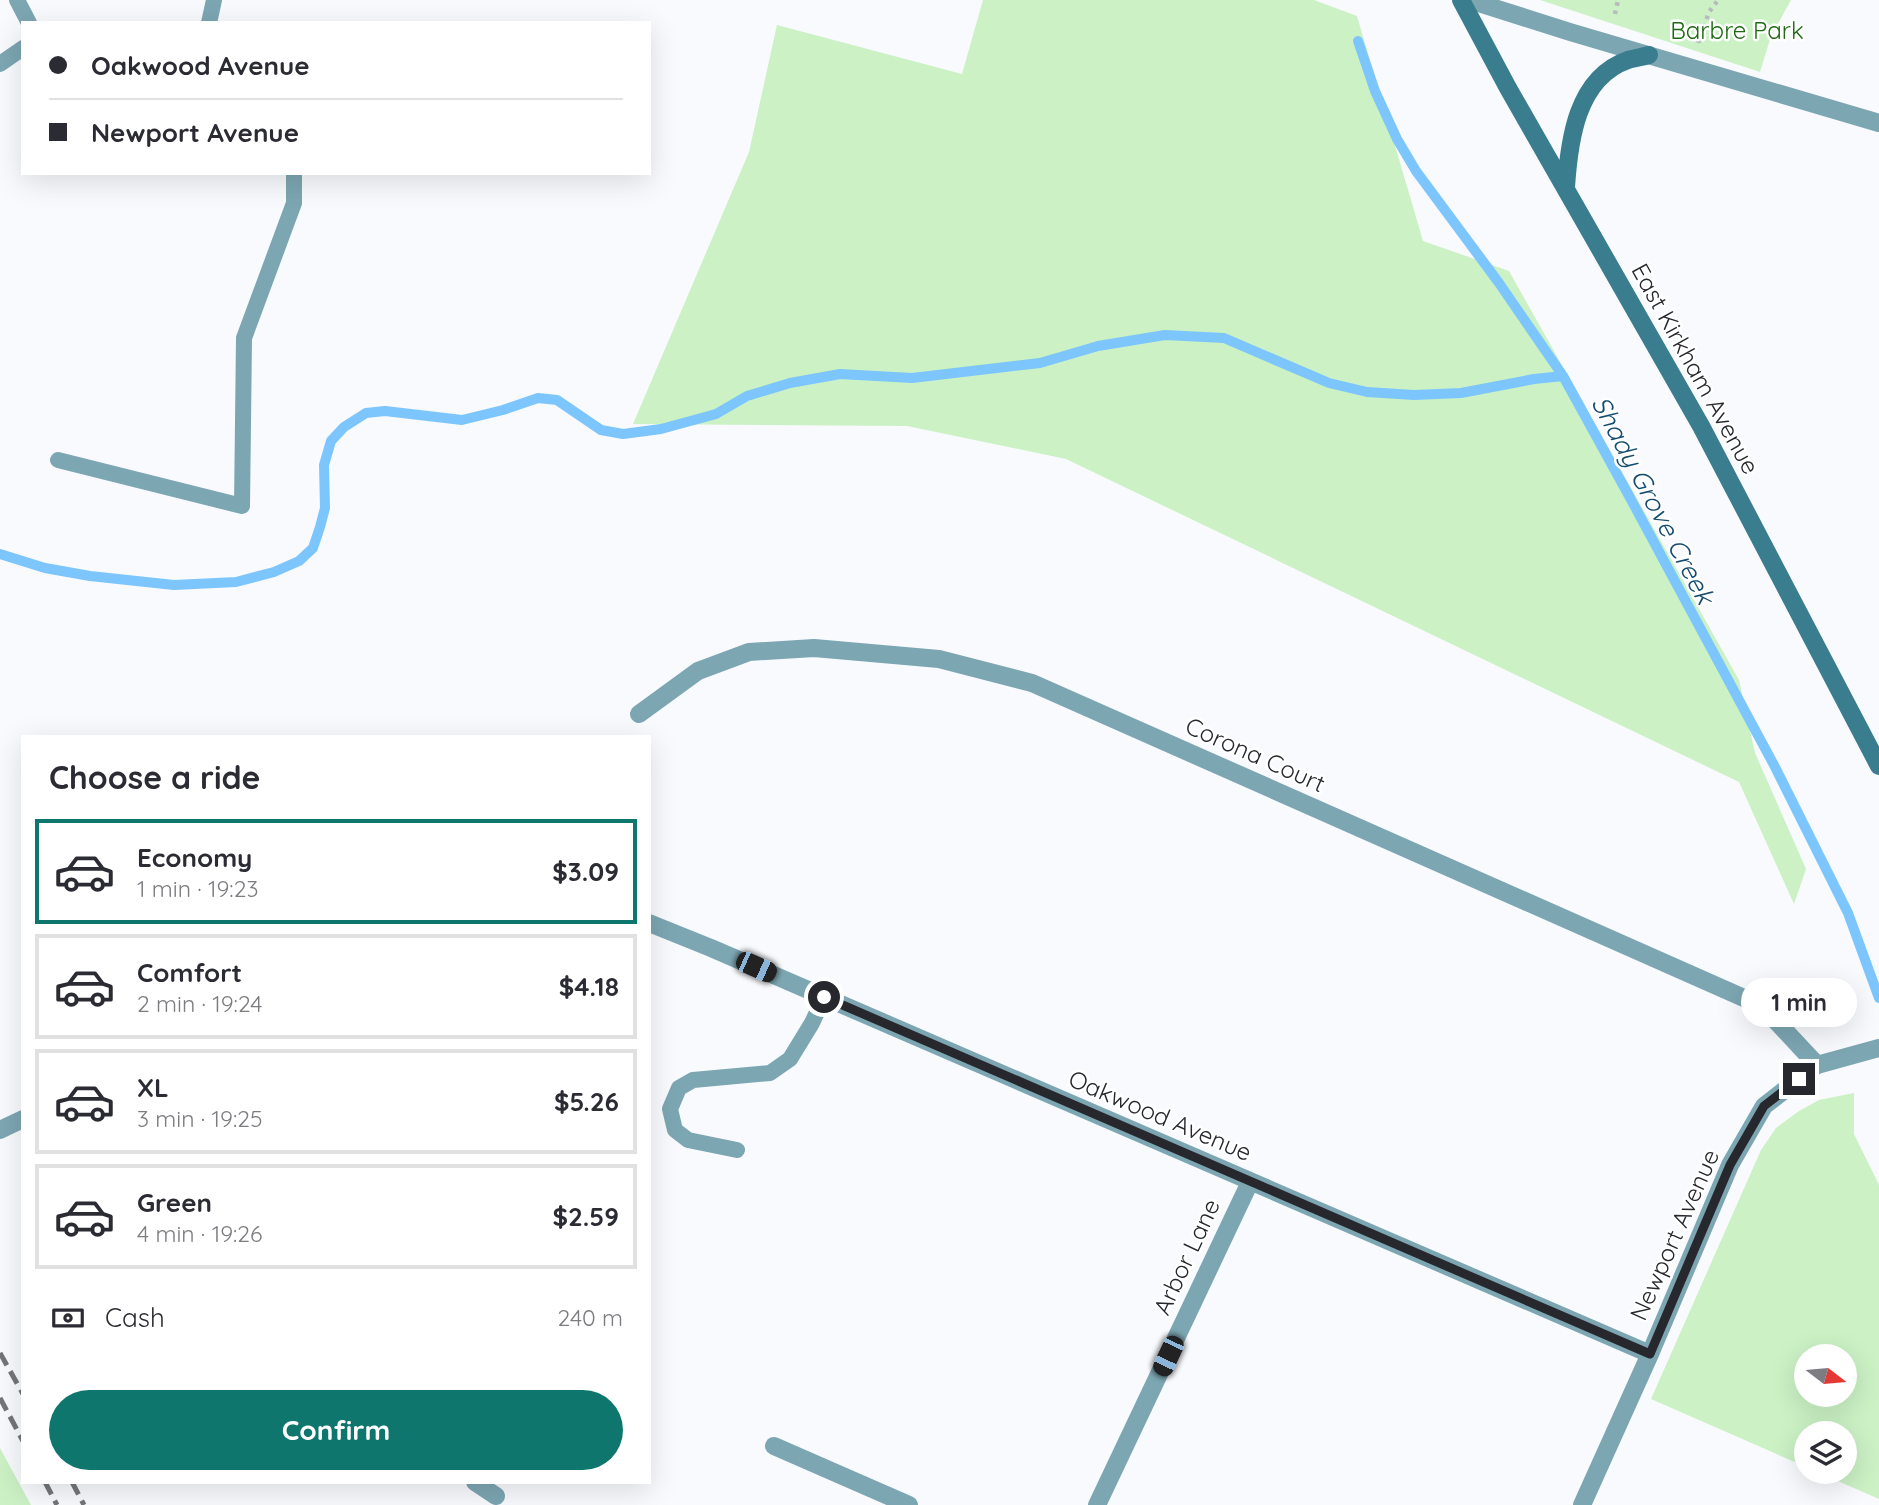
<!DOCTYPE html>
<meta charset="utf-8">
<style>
body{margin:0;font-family:Quicksand,sans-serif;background:#f2f2f3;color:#2b2b33;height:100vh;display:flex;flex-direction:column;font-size:26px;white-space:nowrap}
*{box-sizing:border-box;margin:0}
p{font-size:23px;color:#7c7c81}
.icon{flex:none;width:38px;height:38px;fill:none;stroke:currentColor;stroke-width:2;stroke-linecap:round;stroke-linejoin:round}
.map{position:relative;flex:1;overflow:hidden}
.drawer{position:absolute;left:21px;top:735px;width:630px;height:749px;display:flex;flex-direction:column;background:#fff;border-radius:0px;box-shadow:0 7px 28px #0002}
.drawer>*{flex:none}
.top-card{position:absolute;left:21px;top:21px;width:630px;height:154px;border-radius:0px;box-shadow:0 7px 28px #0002;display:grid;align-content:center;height:154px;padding:0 28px;background:#fff}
.needle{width:46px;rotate:106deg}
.buttons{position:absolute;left:1794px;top:1344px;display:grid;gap:14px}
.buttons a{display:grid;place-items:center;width:63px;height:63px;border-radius:50%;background:#fff;box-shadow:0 7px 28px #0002;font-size:35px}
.end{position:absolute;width:32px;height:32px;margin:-16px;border:9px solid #27282d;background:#fff;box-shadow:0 0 0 4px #fff}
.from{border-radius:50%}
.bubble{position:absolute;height:49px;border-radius:24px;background:#fff;box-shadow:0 7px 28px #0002;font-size:23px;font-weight:700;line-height:49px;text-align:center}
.car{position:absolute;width:21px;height:42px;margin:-21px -10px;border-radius:9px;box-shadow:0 0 5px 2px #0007;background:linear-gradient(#222 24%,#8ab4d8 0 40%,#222 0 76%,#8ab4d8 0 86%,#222 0)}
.top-card b{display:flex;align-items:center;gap:24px;height:66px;font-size:26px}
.top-card b+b{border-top:2px solid #e1e1e2}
.top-card i{width:18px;height:18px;background:#2b2b33}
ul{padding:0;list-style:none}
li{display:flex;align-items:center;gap:21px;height:105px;margin:0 14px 10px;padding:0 14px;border:4px solid #e1e1e2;border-radius:0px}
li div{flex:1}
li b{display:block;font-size:26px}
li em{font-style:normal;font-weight:700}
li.active{border-color:#0f766e}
li>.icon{width:63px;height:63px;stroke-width:1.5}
h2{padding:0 28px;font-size:32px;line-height:84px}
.pay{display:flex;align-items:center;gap:18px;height:77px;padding:0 28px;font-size:26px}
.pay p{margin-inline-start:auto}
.cta{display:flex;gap:14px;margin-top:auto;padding:14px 28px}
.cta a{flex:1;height:80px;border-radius:42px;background:#0f766e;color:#fff;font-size:28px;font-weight:700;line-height:80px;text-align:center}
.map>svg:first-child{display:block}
</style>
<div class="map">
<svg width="1879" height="1505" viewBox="0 0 1879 1505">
<rect width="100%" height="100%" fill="#f8fafe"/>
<path fill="#cbf1c5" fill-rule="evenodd" d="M983 0H1314L1357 16 1423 241 1509 271 1739 680 1755 753 1806 869 1794 904 1739 782 1066 459 907 426 633 424 749 152 777 25 962 74Z
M1540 0H1791L1771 36 1760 72Z
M1854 1093V1134L1879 1185V1499L1817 1472H1844V1433H1806V1467L1651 1399 1761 1150 1776 1128 1799 1111 1819 1100ZM1806 1356H1844V1395H1806Z
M0 1448 1 1450 31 1505H0Z"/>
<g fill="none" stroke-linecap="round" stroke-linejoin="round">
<path stroke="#7dc6fd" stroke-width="10" d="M1358 41 1375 91 1397 139 1416 171 1499 283 1563 376 1628 494 1774 765 1848 913 1879 998
M0 554 45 568 90 576 174 585 236 582 274 572 299 561 313 548 320 527 325 508 324 465 331 441 344 427 366 413 385 411 462 420 503 410 538 398 557 400 601 430 623 434 661 429 716 414 747 396 790 383 840 374 912 378 1040 363 1098 346 1165 335 1224 338 1329 383 1367 392 1414 395 1461 393 1534 379 1563 376"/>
<path stroke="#b8babe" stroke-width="4.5" stroke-dasharray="3.5 5" stroke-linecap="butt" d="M1615 14 1618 0
M1698 43 1709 12 1718 0"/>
<path stroke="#7ca6b2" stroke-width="16" d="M17 0 29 23
M209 23 214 0
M0 64 23 48
M58 460 242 506 244 338 294 203V173
M737 1150 688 1140 675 1130 670 1109 679 1088 693 1080 770 1073 790 1059 812 1023 824 997"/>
<path stroke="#7ca6b2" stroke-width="18" d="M1469 0 1570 32 1879 123
M639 714 698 671 749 652 814 648 939 659 1032 683 1762 1006 1817 1065
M649 923 711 948 1650 1354
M0 1130 23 1119
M774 1446 909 1505
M475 1482 496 1496
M1097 1505 1250 1182
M1582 1505 1650 1354 1730 1165 1764 1106 1817 1065 1879 1048"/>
<path stroke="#397d8e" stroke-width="18" d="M1461 0 1508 88 1701 426 1879 766
M1566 187C1569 142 1576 78 1628 60 1635 58 1642 57 1649 55"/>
<path stroke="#737579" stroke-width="5" stroke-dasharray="14 7" stroke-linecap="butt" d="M0 1353 23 1394
M0 1398 23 1441
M45 1482 57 1505
M72 1482 84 1505"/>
</g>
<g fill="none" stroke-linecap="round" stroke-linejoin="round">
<path stroke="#27282d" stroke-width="9" d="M824 997 1650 1354 1730 1165 1764 1106 1799 1079"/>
</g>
<g text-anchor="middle" stroke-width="5" stroke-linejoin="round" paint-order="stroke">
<g font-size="24" fill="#1f6914" stroke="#fff">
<text x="1737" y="39">Barbre Park</text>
</g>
<g font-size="24" fill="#27282d" stroke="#fff">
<text transform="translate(1695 369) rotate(61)" y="8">East Kirkham Avenue</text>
<text transform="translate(1255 755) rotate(24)" y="8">Corona Court</text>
<text transform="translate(1160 1116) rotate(23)" y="8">Oakwood Avenue</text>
<text transform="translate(1675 1235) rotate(-66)" y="8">Newport Avenue</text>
<text transform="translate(1187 1257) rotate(-65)" y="8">Arbor Lane</text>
</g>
<g font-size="26" font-style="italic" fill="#144b6f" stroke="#fff">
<text transform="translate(1653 500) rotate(62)" y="9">Shady Grove Creek</text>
</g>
</g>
</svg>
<div class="buttons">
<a><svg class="needle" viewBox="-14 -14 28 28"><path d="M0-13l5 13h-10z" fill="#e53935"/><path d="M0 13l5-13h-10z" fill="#7c7c81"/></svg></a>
<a><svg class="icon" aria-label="layers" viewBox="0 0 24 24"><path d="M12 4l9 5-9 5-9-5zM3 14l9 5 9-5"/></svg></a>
</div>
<i class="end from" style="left:824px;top:997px"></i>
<i class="end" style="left:1799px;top:1079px"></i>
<div class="bubble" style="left:1741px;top:978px;width:116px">1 min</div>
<i class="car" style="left:756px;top:967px;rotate:114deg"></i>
<i class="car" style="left:1168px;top:1356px;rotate:205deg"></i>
<div class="top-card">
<b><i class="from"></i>Oakwood Avenue</b>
<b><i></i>Newport Avenue</b>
</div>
<section class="drawer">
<h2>Choose a ride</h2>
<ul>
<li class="active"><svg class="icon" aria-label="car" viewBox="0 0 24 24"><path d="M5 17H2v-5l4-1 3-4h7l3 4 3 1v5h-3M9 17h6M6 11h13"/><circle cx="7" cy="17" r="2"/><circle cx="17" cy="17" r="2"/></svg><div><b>Economy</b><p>1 min · 19:23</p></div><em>$3.09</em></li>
<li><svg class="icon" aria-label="car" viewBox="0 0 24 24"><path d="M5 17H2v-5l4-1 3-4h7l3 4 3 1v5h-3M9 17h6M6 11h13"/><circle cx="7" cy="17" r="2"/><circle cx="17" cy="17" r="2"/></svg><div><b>Comfort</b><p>2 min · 19:24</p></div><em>$4.18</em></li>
<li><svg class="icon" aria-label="car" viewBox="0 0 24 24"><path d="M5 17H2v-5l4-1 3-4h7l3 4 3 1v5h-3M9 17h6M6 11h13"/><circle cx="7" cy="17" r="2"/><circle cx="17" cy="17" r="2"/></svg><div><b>XL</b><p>3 min · 19:25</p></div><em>$5.26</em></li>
<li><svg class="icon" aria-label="car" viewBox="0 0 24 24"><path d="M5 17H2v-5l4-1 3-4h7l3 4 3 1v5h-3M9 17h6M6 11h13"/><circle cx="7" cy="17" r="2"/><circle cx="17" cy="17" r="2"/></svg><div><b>Green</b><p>4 min · 19:26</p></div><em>$2.59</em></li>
</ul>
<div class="pay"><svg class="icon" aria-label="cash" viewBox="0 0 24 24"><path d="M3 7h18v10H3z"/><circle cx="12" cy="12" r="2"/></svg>Cash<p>240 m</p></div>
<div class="cta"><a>Confirm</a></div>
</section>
</div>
